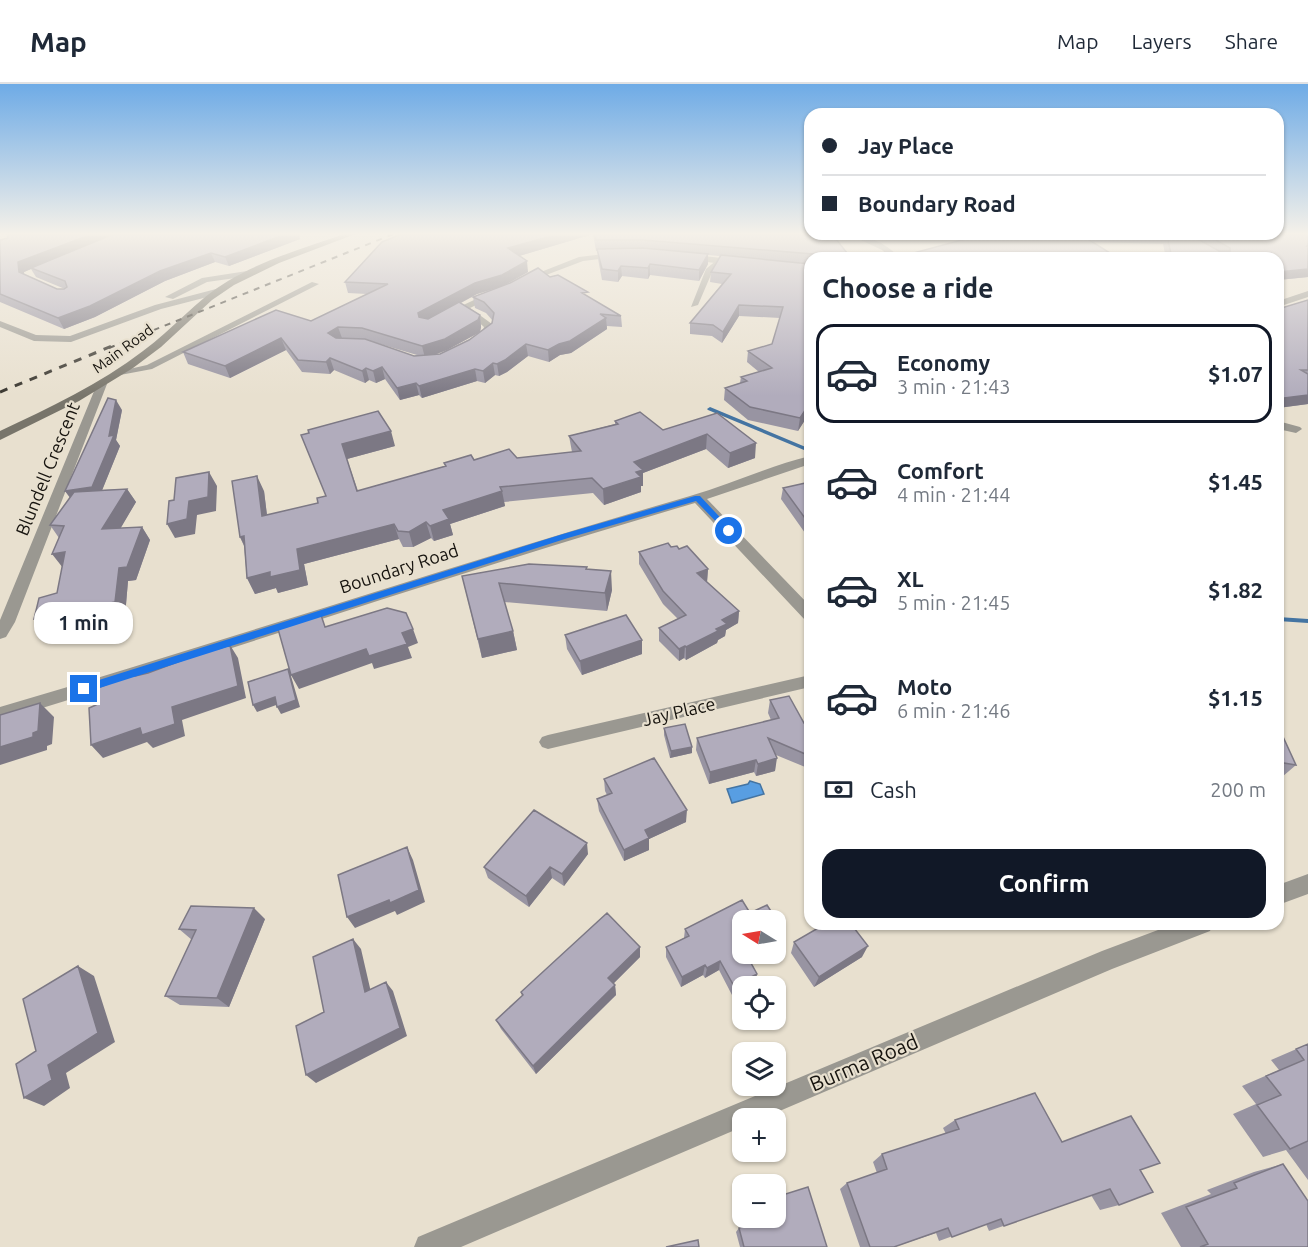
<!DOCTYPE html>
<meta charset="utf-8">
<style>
body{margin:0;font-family:Ubuntu,sans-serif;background:#f6f6f7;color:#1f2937;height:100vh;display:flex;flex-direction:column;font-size:22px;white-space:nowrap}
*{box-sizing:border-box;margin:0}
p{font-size:20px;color:#747a83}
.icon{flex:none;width:33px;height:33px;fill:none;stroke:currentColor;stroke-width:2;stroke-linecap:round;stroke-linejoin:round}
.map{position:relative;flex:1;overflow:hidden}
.panel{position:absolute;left:804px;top:168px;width:480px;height:678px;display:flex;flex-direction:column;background:#fff;border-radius:18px;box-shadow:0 2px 4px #0004}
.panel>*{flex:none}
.guide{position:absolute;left:804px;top:24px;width:480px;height:132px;border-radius:18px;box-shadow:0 2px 4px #0004;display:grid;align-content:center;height:132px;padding:0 18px;background:#fff}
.needle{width:39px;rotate:281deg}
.fabs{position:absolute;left:732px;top:826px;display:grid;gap:12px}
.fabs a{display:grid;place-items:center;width:54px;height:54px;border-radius:12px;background:#fff;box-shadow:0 2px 4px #0004;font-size:30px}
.end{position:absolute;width:27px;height:27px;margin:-14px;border:8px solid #1a73e8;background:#fff;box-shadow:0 0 0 3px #fff}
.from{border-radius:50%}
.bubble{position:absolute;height:42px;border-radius:18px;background:#fff;box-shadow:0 2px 4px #0004;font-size:20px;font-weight:600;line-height:42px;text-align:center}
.guide b{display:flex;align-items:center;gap:21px;height:57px;font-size:22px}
.guide b+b{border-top:2px solid #e0e1e3}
.guide i{width:15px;height:15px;background:#1f2937}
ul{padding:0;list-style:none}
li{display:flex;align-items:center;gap:18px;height:99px;margin:0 12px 9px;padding:0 6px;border:3px solid transparent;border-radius:18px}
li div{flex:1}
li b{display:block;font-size:22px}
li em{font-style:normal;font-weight:600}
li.current{border-color:#111827}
li>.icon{width:54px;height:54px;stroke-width:1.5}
h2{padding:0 18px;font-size:27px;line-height:72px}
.pay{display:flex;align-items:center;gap:15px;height:66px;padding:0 18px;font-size:22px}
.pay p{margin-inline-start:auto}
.primary-button{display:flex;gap:12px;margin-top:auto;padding:12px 18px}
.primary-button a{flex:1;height:69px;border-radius:18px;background:#111827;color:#fff;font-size:24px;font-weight:600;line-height:69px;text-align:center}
header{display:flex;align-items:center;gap:36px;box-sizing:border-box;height:84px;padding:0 30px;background:#fff;border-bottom:2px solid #e0e1e3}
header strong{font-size:28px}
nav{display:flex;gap:33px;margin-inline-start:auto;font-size:21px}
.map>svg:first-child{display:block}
</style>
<header>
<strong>Map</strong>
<nav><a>Map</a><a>Layers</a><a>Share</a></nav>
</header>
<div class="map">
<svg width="1308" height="1163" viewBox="0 0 1308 1163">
<rect width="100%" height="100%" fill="#e8e0cf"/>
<path fill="#589ee2" stroke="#4474a2" stroke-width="1.5" d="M750 697 760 700 764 710 732 719 727 705 748 700Z"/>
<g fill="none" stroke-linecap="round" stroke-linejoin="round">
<path fill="#4474a2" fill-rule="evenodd" d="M710 323 808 364 809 365 806 367 804 366 708 326 707 325Z
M1278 533 1308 535V539L1278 537Z"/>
<path fill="#9a9891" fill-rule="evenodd" d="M718 175 721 177 713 186 698 221 691 223 706 185Z
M312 198 319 200 152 285 120 291 116 288 147 281Z"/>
<path fill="#9a9891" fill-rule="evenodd" d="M848 150C867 150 887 160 900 174H891L882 166Z
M621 168 625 170 624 172 583 177 525 199 518 197 579 173Z
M685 170 740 176 744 179 740 182 682 175 681 173Z
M247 187 251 190 250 192 207 198 173 215 165 213 202 194Z
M216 205 221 208 219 210 161 225 71 258 34 257 0 243V237L36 251 70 252 155 221Z
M1308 207V213L1278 223V217Z
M491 208 499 210 470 224 492 240V250L479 261H471L470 259 482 249 484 243 471 231 457 224Z
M102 297 107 300 15 538 6 553 0 555V536L97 300Z
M1278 337 1300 343 1302 345 1296 349 1278 345Z
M810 372V380L707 415 810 522V537L805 536 695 419C462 487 232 566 0 637V623C231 555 459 479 690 412 730 401 769 382 810 372Z
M810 591V603L548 665 542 663 539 658 542 653 548 651Z
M1308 790V810L1278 821V801Z
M1174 840H1213L1210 847 1112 885 761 1035H742V1043L461 1163H414L418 1153 1102 867Z"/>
<path fill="#78756b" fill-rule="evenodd" d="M347 149H358L279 179 234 201 212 216 161 263 133 284 79 317 0 356V347C49 324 100 300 143 267 173 245 196 216 228 197 265 175 307 163 347 149Z"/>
<path stroke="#38352e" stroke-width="2" stroke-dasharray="6 6" stroke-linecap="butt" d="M109 264 396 149"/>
<path stroke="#38352e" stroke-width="3" stroke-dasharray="8 8" stroke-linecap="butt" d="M0 308 112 262"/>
</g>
<path fill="#9894a2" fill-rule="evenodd" d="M404 149H704L705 151 851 174H810V328L798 347 748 336 724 316 725 304 740 299 741 293 759 288 747 278 748 267 772 260 780 234 739 232 722 259 712 252 690 250V239L722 200 710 198 711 188 720 172 708 171V180L699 197 650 191 648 195 622 192 618 198 602 196 598 175V167H596L593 150 519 172 528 188 505 201 550 193 621 232 622 243 607 242V245L571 269 560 271 549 278 528 272 507 288 499 292 495 291 485 299 477 297 422 314 419 311 400 316 385 295 376 299 369 296 365 299 334 286 330 290 302 288 286 266 230 294 188 280 183 268 311 237 367 210 348 209 345 198ZM497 204 473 213 475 224 486 229 493 237 492 239 469 256 440 270H437L447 266 480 248 481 243 480 231 461 219 477 210ZM370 257 417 271 414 272Z
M1082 150H1278L1308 193 1278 196V174H1166L1163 160 1094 158Z
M300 155 229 182 215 178 165 197 95 233 64 245 0 218V156ZM31 185 36 193 65 205H57L24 190V188Z
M1110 169 1108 174H895Z
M1308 216V320L1278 324V225Z
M122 326 116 356 120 362 102 406 127 405 136 418 120 444 142 443 150 456 136 496 128 497 125 532 46 549 57 509 62 483 59 454 50 441 70 414 65 407Z
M717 329 755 374 728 384 706 365 643 389V402H641V408L604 421 593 409 504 418 505 422 450 440 453 451 434 457 431 454 413 463H403L399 455 304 480 308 501 278 509 276 504 255 510 247 494 244 462 240 453 264 407 267 431 318 419 326 412 309 349 395 362 347 375 358 407 445 382 444 379 474 376 517 374 572 368 569 352 615 340V337L663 346Z
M810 398V456L781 415 783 404Z
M671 463 679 465 708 485 707 498 739 527 738 539 726 546 725 552 718 556 717 559 686 576 684 574 679 577 659 557V544L678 535 663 520 639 480V468Z
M462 492 612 506 607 527 504 518 513 547 517 566 482 574Z
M565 551 642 570 582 591 567 565Z
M770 616 804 639 810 637V685L776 671 775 687 756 692 754 688 709 700 696 666 697 654 771 636 768 629Z
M664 644 692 669 670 674 664 651Z
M1278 644 1296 681 1282 693H1278Z
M604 695 686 738 649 755V766L624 777 599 727 597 715 607 711 605 707Z
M588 770 564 802 552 794 529 823 488 794 484 783Z
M742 816 750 829 767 821 785 849 782 860 776 863V837H742V870H762L750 877 757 890 755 899 748 903H742V906L732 911 719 886 705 894 703 891 681 903 666 873V863L684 854 685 845Z
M265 835 229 923 180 921 165 912 192 856 179 845Z
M794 858 862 873 814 903 791 869Z
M640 863V873L613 900 615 901 616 911 536 990 501 945 496 936 522 912 521 908Z
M1308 960V1096L1286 1066 1263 1073 1233 1030 1256 1020 1242 1002 1279 986 1271 976Z
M955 1036 1062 1058 1140 1086 1119 1121 1100 1126 1091 1111 989 1147 986 1140 939 1157 936 1149 894 1163H860L840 1105 847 1099 877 1089 873 1078 882 1070 946 1050 943 1044Z
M1283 1080 1308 1163H1181L1161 1129 1211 1110 1207 1106 1254 1088Z
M767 1134H776L827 1163H740L736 1148 739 1144 767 1136Z"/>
<path fill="#7c7884" d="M95 149H124L31 184V185L24 188 25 198 19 188 18 178Z
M288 149H299L300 155 229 182 225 173Z
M562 149H593V150L509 175 508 164Z
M211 169 215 178 165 197 95 233 64 245 58 234 160 187Z
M708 170V180L699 197V186Z
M527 177 528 188 503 202 477 210 421 240V244L418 229 475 199Z
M650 180V191L648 195V184Z
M621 182 622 192 618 198V187Z
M1308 185V193L1278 196V188Z
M739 221V232L722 259 723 248Z
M480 231 481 243 480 248 447 266 425 274 422 262Z
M606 234 607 245 571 269 560 271 549 278 548 266Z
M338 243 342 254 332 261 328 249Z
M281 254 286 266 230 294 225 282Z
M526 260 528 272 507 288 499 292 497 280Z
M330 274 334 286 330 290 326 278Z
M493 279 495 291 485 299 483 287Z
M382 283 385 295 376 299 373 287Z
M366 284 369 296 365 299 362 287Z
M475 285 477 297 422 314 419 302Z
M416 299 419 311 400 316 397 304Z
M1308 311V320L1278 324 1284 314Z
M116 316 122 326 116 356 120 362 99 414 73 417 65 407 109 352Z
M810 319V328L798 347 800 334Z
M391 347 395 362 347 375 342 360Z
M707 350 706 365 643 389V402H641V408L604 421 603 405 634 378Z
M756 359 755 374 728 384 730 369Z
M209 388 217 402 216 427 197 431 195 450 175 454 167 440 189 417Z
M257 392 264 407 269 448 262 432Z
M127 405 136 418 112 459 102 445Z
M502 407 505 422 450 440 453 451 434 457 430 442 443 426Z
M426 438 431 454 413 463 409 448Z
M394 440 399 455 304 480 308 501 278 509 276 504 255 510 247 494 297 465Z
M142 443 150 456 136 496 128 497 125 532 46 549 34 535 119 484Z
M244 452 248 469 240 453Z
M65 468 63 484 52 470Z
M708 485 707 498 697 489Z
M611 487 612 506 607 527 605 509Z
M739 527 738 539 726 546 725 552 718 556 717 559 686 576V563L716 545 722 536Z
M413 545 418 559 408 563 412 574 374 585 372 579 299 605 291 591Z
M513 547 517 566 482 574 478 555Z
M642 556V570L582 591 580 577Z
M230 561 238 574 246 614 182 636 185 652 153 664 147 658 103 674 91 661 140 644 172 623Z
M685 562 684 574 679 577V565Z
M288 585 291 592 300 623 281 630 277 623Z
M275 613 279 620 257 628 253 621Z
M40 619 54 633 52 660 47 662V666L0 681V663L33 649Z
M692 663V669L670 674 671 667Z
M777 674 775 687 756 692 758 680Z
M756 676 754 688 709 700 710 688Z
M687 726 686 738 649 755V766L624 777V766L645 746Z
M587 759 588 770 564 802 562 790Z
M407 763 413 776 425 818 397 831 395 827 355 844 347 833Z
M550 783 552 794 529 823 526 812Z
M254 824 265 835 229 923 217 914Z
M785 849 782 860 776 863V855Z
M353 855 361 865 373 917 365 908Z
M868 862 862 873 814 903 819 893Z
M640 863V873L609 904 608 894Z
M746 870H762L744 880Z
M720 877 719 886 705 894 707 884Z
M705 881 703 891 681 903 682 893Z
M78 882 94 892 115 958 66 989 70 1004 44 1022 24 1014Z
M757 890 755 899 748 903H742V906L732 911 734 902Z
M386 898 393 907 407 952 316 999 306 991Z
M615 901 616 911 536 990 533 982Z"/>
<path fill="#b1acbc" stroke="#7c7884" stroke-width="1.5" d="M7 149H95L18 178 19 188 57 205H64L67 203 65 197 31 184 116 149H288L225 173 211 169 160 187 90 222 58 234 0 210V156L8 154Z
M404 149H562L508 164 527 177 502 191 475 199 418 229 419 233 428 235 459 218 480 231 478 236 445 255 422 262 362 244 338 243 328 249 336 254 365 255 414 272 440 270 469 256 492 239 494 229 484 218 473 213 510 199 538 184 550 193 558 191 588 208 582 209 621 232 600 230 606 234 570 257 559 260 548 266 526 260 505 276 497 280 493 279 483 287 475 285 419 302 416 299 397 304 382 283 373 287 366 284 362 287 330 274 326 278 298 276 281 254 225 282 183 268 276 226 311 237 388 200 345 198 382 158Z
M594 149H704L705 151 710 149H810V150H832L851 174H814L813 170 643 156H596Z
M1278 149H1308V161L1307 162H1308V185L1278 188V174H1172L1167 152 1118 150H1189L1219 167H1230V164L1205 150H1278Z
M984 150H1080L1110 169 1053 170 1044 174H895Z
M643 164 708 170 699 186 650 180 648 184 621 182 618 187 602 185 597 165Z
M721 171 810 180V319L800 334 750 323 725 304 747 297 741 293 772 284 748 267 772 260 783 223 739 221 723 248 713 241 690 239 731 190 711 188Z
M1308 216V286H1301L1308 290V311L1284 314 1278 311V225Z
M108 314 116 316 109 352 114 351 92 403 65 407Z
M378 327 391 347 342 360 357 407 446 382 444 379 471 371 474 376 509 365 517 374 581 367 569 352 618 340 615 337 640 328 663 346 717 329 756 359 730 369 707 350 634 378 643 386 636 388 641 393 603 405 592 394 500 403 502 407 443 426 449 435 430 442 426 438 409 448 398 447 394 440 297 465 300 486 270 493V488L247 494 244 452 240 453 232 397 257 392 262 432 318 419 317 414 326 412 301 351 309 349 308 346Z
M209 388 208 413 189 417 187 435 167 440 169 417 174 416 176 394Z
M810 398V441L783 404Z
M127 405 102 445 142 443 127 483 119 484 115 518 34 535 39 514 57 509 65 468 52 470 64 442 50 441 74 408Z
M668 459 671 463 677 462 679 465 687 462 708 485 697 489 739 527 722 536 727 540 716 545 718 547 686 563 685 562 679 565 659 544 686 531 663 507 639 468Z
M529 480 587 483 586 485 611 487 605 509 499 499 513 547 478 555 462 492Z
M387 524 406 529 413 545 402 549 407 560 369 572 366 565 291 591 278 545 321 531 325 543Z
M626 531 642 556 580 577 565 551Z
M230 561 238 602 172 623 175 640 142 651 140 644 91 661 89 624 96 621 95 605 108 600V597L135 588V592L148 589 215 564 218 565Z
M288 585 296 616 277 623 275 613 253 621 248 598Z
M789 612 804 639 810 637V672L768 654 777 674 758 680 756 676 710 688 697 654 779 634 770 616Z
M40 619 38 647 33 649V653L0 663V631Z
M685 640 692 663 671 667 664 644Z
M1278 644H1279L1296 681 1278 678Z
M654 674 687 726 645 746 649 754 624 766 597 715 612 709 604 695Z
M534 726 587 759 562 790 550 783 526 812 484 783Z
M407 763 419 806 390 819 389 816 347 833 338 791Z
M742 816 750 829 767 821 785 849 776 855V837H742V870H746L757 890 734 902 720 877 707 884 705 881 682 893 666 863 689 852 685 845Z
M191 822 254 824 217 914 165 912 196 846 179 845Z
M607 829 640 863 608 894 615 901 533 982 496 936 523 911 521 908Z
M825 840H851L868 862 819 893 794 858Z
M353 855 365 908 386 898 400 944 306 991 296 942 324 928 313 873Z
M78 882 98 949 48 981 52 996 24 1014 16 980 36 967 23 915Z
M1308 960V1057L1290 1065 1257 1021 1281 1011 1266 992 1304 976 1296 965Z
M1035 1009 1062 1058 1131 1032 1160 1079 1140 1086 1153 1108 1119 1121 1110 1105 1004 1142 1001 1135 952 1153 948 1144 894 1163H870L847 1099 887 1085 882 1070 959 1045 955 1036Z
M1283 1080 1308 1117V1163H1200L1208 1160 1186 1123 1237 1104 1234 1099Z
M808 1103 827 1163H744L739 1144 772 1134H776V1113Z
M698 1156 699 1163H666Z"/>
<linearGradient id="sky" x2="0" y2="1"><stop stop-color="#6eabe6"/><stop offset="0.48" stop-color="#f5f1e9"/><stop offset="1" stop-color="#f5f1e9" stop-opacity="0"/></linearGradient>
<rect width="1308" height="312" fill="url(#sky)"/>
<path fill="#1a73e8" d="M695 412H700L731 445V448H726L696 417 568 454 84 609 79 605 80 602 563 450Z"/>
<g text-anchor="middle" stroke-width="4.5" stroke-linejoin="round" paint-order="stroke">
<g font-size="15" fill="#16130e" stroke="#e8e0cf">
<text transform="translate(123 265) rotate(-36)" y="5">Main Road</text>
</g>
<g font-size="18" fill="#16130e" stroke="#e8e0cf">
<text transform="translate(48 385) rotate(-68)" y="6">Blundell Crescent</text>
<text transform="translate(399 485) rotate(-18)" y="6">Boundary Road</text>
<text transform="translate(679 628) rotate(-13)" y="6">Jay Place</text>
</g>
<g font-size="21" fill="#16130e" stroke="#e8e0cf">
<text transform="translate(864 979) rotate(-23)" y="7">Burma Road</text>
</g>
</g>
</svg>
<div class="fabs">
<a><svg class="needle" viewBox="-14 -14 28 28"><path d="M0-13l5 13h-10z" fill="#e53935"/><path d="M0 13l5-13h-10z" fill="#747a83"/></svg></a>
<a><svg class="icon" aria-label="locate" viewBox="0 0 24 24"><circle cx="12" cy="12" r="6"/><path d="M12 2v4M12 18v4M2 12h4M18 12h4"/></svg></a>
<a><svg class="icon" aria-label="layers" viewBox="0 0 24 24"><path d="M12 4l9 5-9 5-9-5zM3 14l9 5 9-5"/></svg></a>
<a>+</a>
<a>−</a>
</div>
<i class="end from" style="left:729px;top:447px"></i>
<i class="end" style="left:84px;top:605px"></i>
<div class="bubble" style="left:34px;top:518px;width:99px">1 min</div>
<div class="guide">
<b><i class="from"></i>Jay Place</b>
<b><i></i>Boundary Road</b>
</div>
<section class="panel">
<h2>Choose a ride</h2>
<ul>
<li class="current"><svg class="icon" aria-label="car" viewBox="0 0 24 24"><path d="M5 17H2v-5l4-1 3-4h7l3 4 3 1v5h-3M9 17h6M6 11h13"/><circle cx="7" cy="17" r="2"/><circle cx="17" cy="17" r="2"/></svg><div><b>Economy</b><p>3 min · 21:43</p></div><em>$1.07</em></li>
<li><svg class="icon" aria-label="car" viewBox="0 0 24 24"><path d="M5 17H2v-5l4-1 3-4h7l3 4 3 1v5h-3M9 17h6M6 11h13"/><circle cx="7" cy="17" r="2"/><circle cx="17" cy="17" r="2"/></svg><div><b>Comfort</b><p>4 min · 21:44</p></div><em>$1.45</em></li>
<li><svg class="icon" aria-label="car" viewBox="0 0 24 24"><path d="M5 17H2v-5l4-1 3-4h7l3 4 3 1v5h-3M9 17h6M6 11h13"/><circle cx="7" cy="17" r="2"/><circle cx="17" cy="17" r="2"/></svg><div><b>XL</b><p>5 min · 21:45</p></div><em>$1.82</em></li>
<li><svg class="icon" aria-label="car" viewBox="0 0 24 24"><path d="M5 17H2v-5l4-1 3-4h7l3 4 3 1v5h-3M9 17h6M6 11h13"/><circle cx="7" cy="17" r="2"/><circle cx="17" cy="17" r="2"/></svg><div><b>Moto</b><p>6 min · 21:46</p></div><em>$1.15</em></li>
</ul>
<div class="pay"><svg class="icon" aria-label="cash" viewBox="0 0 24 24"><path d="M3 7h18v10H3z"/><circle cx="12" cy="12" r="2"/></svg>Cash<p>200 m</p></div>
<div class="primary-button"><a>Confirm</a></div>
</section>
</div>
